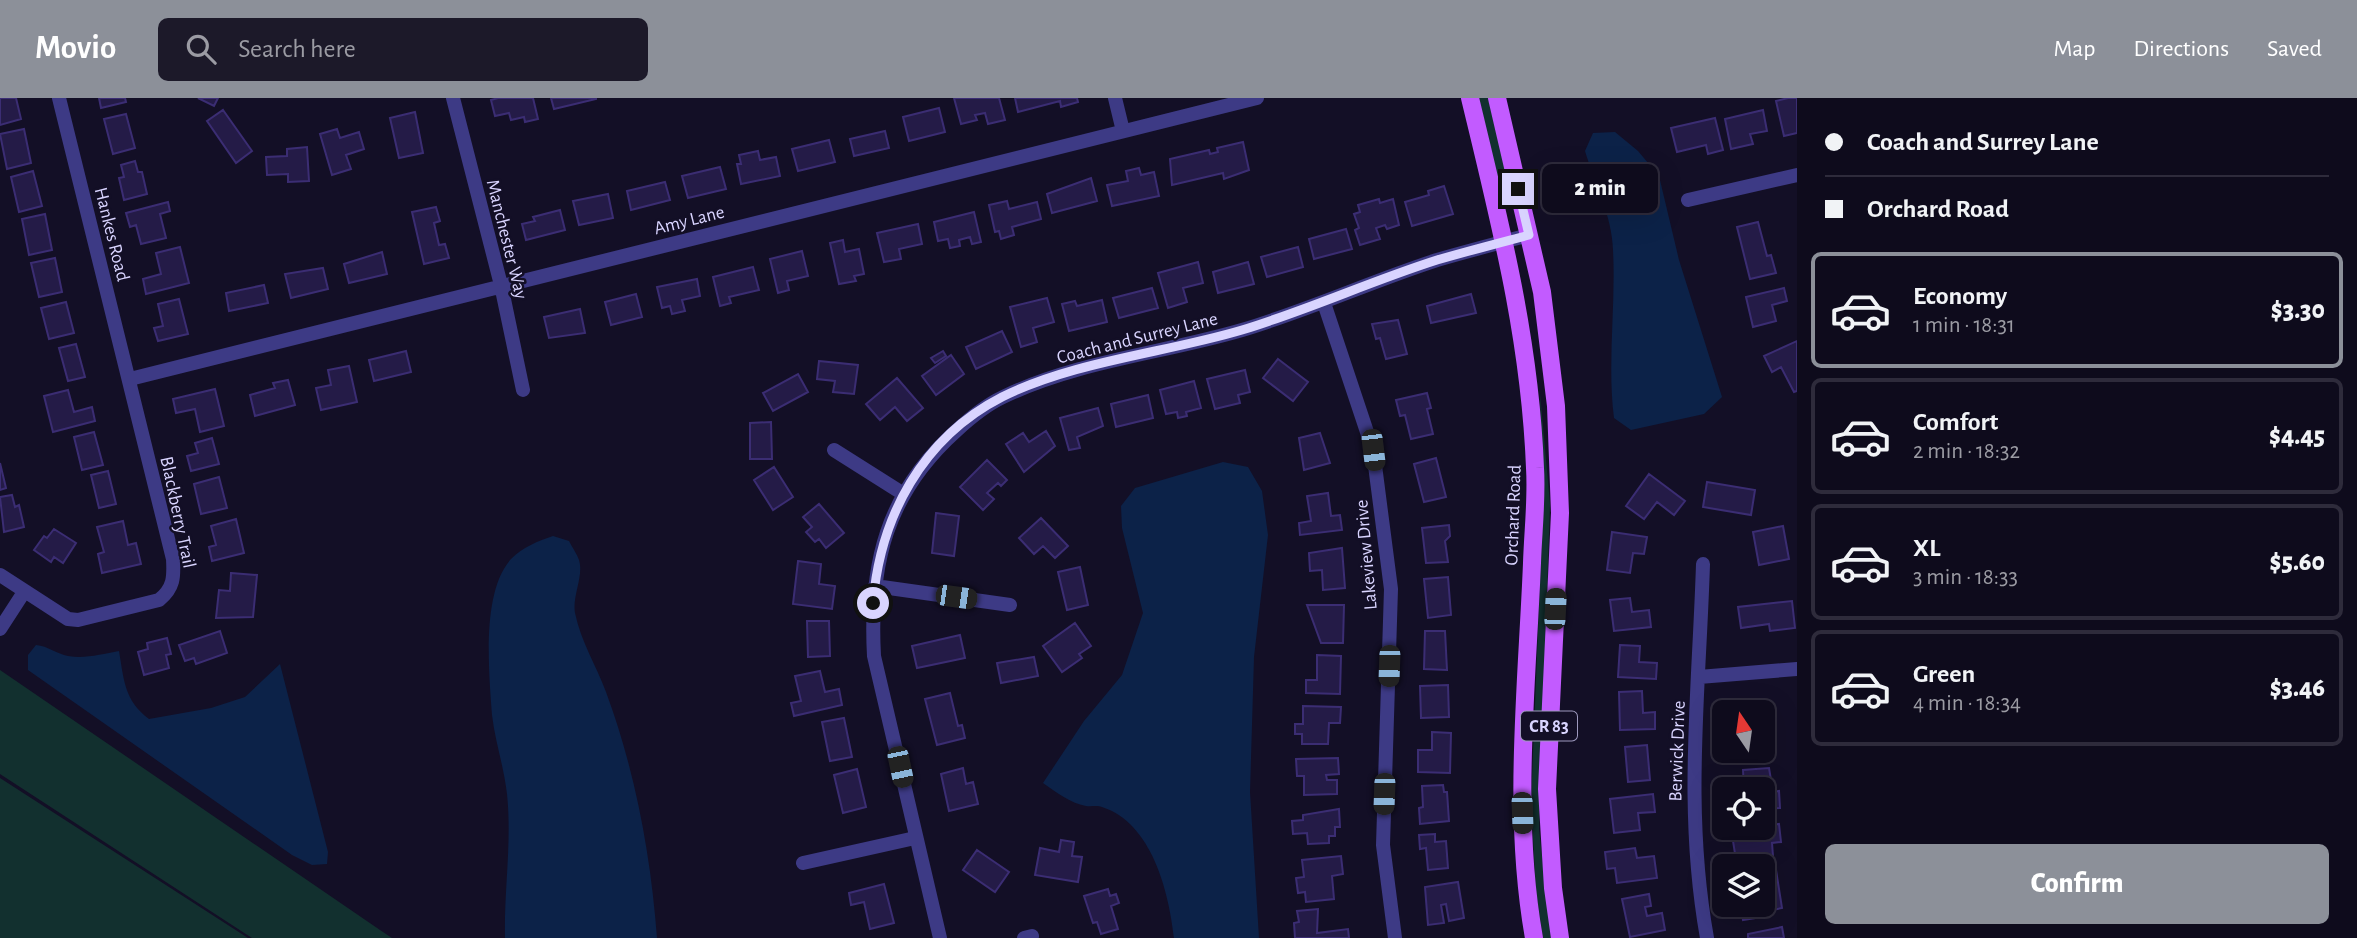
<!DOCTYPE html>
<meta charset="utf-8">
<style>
body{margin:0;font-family:"Alegreya Sans",sans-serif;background:#1c1929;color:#f1f3f6;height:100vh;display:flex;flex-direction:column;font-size:26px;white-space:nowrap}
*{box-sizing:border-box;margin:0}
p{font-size:23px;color:#9b9ba3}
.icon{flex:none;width:38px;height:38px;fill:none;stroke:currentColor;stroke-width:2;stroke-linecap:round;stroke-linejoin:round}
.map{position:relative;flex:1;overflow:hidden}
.drawer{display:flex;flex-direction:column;background:#0e0b1c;width:560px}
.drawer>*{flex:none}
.top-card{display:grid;align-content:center;height:154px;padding:0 28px;background:#0e0b1c}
.needle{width:46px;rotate:347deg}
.buttons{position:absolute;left:1712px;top:602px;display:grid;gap:14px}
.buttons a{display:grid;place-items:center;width:63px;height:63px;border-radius:10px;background:#0e0b1c;box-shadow:0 7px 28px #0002,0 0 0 2px #2e2b3b;font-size:35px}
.end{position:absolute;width:32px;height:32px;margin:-16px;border:9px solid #d9d4ff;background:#111;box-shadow:0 0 0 4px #111}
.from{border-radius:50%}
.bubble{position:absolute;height:49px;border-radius:10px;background:#0e0b1c;box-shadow:0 7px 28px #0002,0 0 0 2px #2e2b3b;font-size:23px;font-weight:800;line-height:49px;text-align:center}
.car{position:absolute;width:21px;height:42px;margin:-21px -10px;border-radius:9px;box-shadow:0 0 5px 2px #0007;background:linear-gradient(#222 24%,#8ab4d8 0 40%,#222 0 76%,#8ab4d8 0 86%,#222 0)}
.top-card b{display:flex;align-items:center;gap:24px;height:66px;font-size:26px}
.top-card b+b{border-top:2px solid #2e2b3b}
.top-card i{width:18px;height:18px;background:#f1f3f6}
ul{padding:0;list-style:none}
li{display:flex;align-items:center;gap:21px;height:116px;margin:0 14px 10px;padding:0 14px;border:4px solid #2e2b3b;border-radius:10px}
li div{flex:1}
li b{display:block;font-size:26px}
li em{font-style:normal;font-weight:800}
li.on{border-color:#8c9099}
li>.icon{width:63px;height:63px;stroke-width:1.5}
.primary-button{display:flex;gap:14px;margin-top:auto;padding:14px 28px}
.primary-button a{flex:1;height:80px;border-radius:10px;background:#8c9099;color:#fff;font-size:28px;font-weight:800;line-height:80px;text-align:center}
header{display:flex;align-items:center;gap:42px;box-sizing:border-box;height:98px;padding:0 35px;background:#8c9099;color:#fff}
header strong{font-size:33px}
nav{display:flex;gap:38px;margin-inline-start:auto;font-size:24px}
.search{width:490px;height:63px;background:#1c1929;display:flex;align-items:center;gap:18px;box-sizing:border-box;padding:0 24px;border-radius:10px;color:#9b9ba3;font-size:26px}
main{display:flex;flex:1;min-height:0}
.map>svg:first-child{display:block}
</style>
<header>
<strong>Movio</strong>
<div class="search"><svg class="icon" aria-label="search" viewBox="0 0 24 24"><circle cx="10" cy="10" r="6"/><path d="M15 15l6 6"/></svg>Search here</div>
<nav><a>Map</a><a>Directions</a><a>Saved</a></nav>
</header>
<main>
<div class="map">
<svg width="1797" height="840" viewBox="0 0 1797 840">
<rect width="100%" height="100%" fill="#130f26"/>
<path fill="#12302f" d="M1479 0H1488L1509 88 1508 102 1503 103Z
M1540 295 1550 406 1539 731 1551 840H1543L1536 794 1531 704 1543 411Z
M0 572 380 832 392 840H252L0 676Z
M0 680 248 840H0Z"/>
<path fill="#0c2248" d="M1615 34 1638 53 1659 78 1679 162 1722 299 1704 316 1631 332 1614 320C1607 265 1616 208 1613 152 1612 118 1595 86 1585 53L1593 35Z
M1223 364 1248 369 1262 393 1268 437 1254 559 1250 694 1259 840H1174C1169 794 1152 725 1102 709 1097 707 1091 709 1086 708 1070 705 1056 694 1043 685L1084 623 1122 577 1143 515 1122 430 1121 408 1135 390Z
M553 438 569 443C572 449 577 456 579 462 584 478 572 498 575 515 581 544 596 567 606 594 635 672 651 758 657 840H505C504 792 512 744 507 696 504 669 495 643 492 617 489 574 481 494 511 461 523 449 538 443 553 438Z
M36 547C48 548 57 556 68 558 85 561 102 556 119 553 124 582 124 602 149 621L211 610 245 599 280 566 328 754 327 766 312 767 292 757 28 572V557Z"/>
<path fill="#241b47" stroke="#3b2d73" stroke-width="2" d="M0 0H16L21 21 0 27Z
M99 0H125L126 4 101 10Z
M198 0H218L214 8Z
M498 0H533L538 21 525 24 524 19 511 22 509 15 495 18 491 2Z
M551 0H596V1L554 11Z
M954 0H999L1005 22 988 26 985 15 975 17 977 22 961 26Z
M1015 0H1077L1078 4 1061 9 1060 3 1018 14Z
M1788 0H1797V35L1784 38 1776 3Z
M939 10 945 34 909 43 903 19Z
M223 12 252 53 236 65 207 23Z
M1763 12 1767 33 1750 36 1753 46 1731 51 1725 21Z
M415 14 423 55 399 60 390 20Z
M126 16 135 50 113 56 104 21Z
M1715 20 1723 52 1708 56 1706 47 1677 54 1671 30Z
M24 31 31 65 7 71 0 36Z
M337 31 340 40 359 34 364 51 346 57 351 71 332 77 320 36Z
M885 33 889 50 854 58 850 41Z
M829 42 835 64 798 73 792 51Z
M1243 44 1249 72 1224 81 1223 75 1172 87 1170 61 1209 52 1210 56 1218 54 1217 50Z
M307 49 309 83 288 84V76L267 77 266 59 287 58V51Z
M758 53 760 62 776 59 780 78 741 86 737 66H741L739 57Z
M135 63 138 74H142L147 96 124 102 119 80 124 79 121 67Z
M720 69 726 91 688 100 682 78Z
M1139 70 1141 77 1154 74 1159 98 1112 108 1107 87 1128 83 1126 73Z
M33 73 42 108 19 114 11 79Z
M1091 80 1097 103 1052 115 1047 96Z
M665 84 670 102 631 112 627 93Z
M1444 88 1453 116 1412 128 1405 104 1429 97 1428 93Z
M608 96 613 120 579 127 573 103Z
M1379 101 1380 105 1393 101 1399 127 1387 131 1385 127 1376 130 1380 141 1360 147 1355 132 1359 130 1354 116 1360 114 1358 107Z
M1007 103 1009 111 1037 104 1041 121 1012 129 1014 137 1001 141 999 133 995 134 989 107Z
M168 104 170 113 160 116 166 140 141 146 136 127 130 129 126 115Z
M436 109 440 123 434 125 439 147 445 146 449 160 424 166 412 114Z
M560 112 565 132 526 142 522 126 535 123 533 119Z
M974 114 981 144 972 146 970 139 959 142 960 148 950 150 948 141 938 143 934 124Z
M45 116 52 152 29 157 22 121Z
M1758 124 1767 158 1771 157 1776 175 1750 181 1737 129Z
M918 126 922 146 899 151 901 161 884 164 877 135Z
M1346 131 1352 151 1314 161 1309 141Z
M843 142 845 154 859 151 864 176 854 178 856 183 839 186 830 145Z
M180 149 189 185 146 196 143 181 161 176 156 155Z
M1298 149 1303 169 1267 179 1261 159Z
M802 153 808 178 787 183 789 192 778 195 770 161Z
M382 154 387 176 349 185 344 166Z
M55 160 62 194 39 199 31 165Z
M1198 164 1203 185 1183 190 1187 204 1168 210 1158 175Z
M1248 164 1254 186 1218 195 1213 174Z
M753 169 759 192 729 199 731 205 720 208 713 179Z
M323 170 328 191 291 200 285 176Z
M697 181 700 198 682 202 685 213 672 216 670 208 662 210 657 189Z
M264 187 268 205 229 213 226 195Z
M1152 190 1158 210 1119 220 1113 200Z
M1784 190 1787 203 1772 207 1776 223 1753 229 1746 199Z
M636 196 642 219 611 227 605 204Z
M1471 196 1476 215 1431 225 1427 208Z
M1047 200 1054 224 1033 230 1037 244 1021 249 1010 209Z
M179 201 188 236 158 243 154 230 163 228 158 206Z
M1102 202 1107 224 1069 233 1062 206 1075 203 1077 208Z
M66 204 74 235 49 241 41 210Z
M580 211 585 235 549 240 544 219Z
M1398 222 1407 256 1386 261 1380 240 1376 241 1372 226Z
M1002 233 1012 254 976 271 966 249Z
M1797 243V293L1794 294 1781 269 1772 274 1764 258Z
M76 246 85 279 68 283 59 250Z
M406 253 411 274 374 283 369 262Z
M943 253 946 258 935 265 931 260Z
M951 257 964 276 936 297 922 278Z
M1278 261 1308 284 1293 303 1263 280Z
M819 263 858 267 854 296 833 294 835 283 817 281Z
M349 268 357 304 321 312 316 290 331 287 328 272Z
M1245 272 1250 294 1238 297 1240 305 1215 311 1207 281Z
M798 276 808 294 773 313 763 295Z
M897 280 923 310 907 323 895 309 880 322 866 306Z
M288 282 295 307 255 318 250 297 275 290 273 285Z
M1194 283 1201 310 1186 314 1187 318 1178 320 1177 314 1166 316 1160 292Z
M215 291 224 328 200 334 195 311 176 315 173 301Z
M68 292 74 314 92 309 95 323 53 334 44 298Z
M1427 295 1431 310 1427 311 1433 336 1411 341 1405 317 1400 318 1396 302Z
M1148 297 1153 320 1116 329 1111 306Z
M1098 310 1103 328 1077 339 1080 350 1069 352 1060 320Z
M771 324 772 361H750V325Z
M1046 333 1055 348 1024 374 1006 346 1023 335 1029 344Z
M94 334 103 367 82 372 74 339Z
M1320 335 1330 365 1304 372 1299 340Z
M212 340 219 366 191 373 187 358 198 355 195 345Z
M1436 360 1446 399 1424 404 1414 366Z
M987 362 1007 382 1001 388 998 385 987 395 994 401 983 412 960 389Z
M0 365 6 390 0 392Z
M774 369 793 399 773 412 754 382Z
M108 373 116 406 99 410 91 377Z
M1649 376 1685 403 1674 417 1657 404 1644 421 1626 408Z
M219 379 227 410 201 416 194 386Z
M1707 384 1755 392 1751 417 1703 409Z
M1328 395 1331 418 1340 417 1342 432 1300 437 1299 425 1311 423 1307 398Z
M12 397 15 409 19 407 24 429 4 434 0 399Z
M819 406 844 435 826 450 819 441 815 444 806 434 812 429 803 419Z
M936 415 959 418 954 458 932 455Z
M1041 420 1068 448 1055 460 1043 448 1034 456 1019 440Z
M236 421 244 455 212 463 209 449 216 447 211 428Z
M123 423 128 447 136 445 141 466 102 475 98 456 104 454 97 429Z
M1449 427 1450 438 1445 443 1448 464 1426 465 1422 430Z
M1783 428 1789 461 1759 467 1753 434Z
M54 431 76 445 63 465 54 459 51 464 34 452 44 438 47 440Z
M1612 434 1647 439 1644 456 1633 455 1630 475 1607 472Z
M1342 450 1345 490 1323 492 1322 472 1310 473 1309 455Z
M798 463 821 466 819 486 835 488 832 511 793 506Z
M1080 469 1088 507 1067 512 1058 474Z
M231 475 257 477 253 519 216 520 219 492 230 493Z
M1448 479 1451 517 1428 520 1424 481Z
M1630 500 1632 514 1649 512 1651 529 1614 533 1610 502Z
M1792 503 1795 530 1770 533 1769 526 1741 530 1738 509Z
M1307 507H1344L1343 545H1321Z
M807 523H829L830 558 808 559Z
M1075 525 1091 548 1079 556 1082 560 1062 574 1043 548Z
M220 533 227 555 196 566 194 560 185 563 179 547Z
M1425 533H1445L1447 572 1424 571Z
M960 537 965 560 917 570 912 548Z
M167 540 171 556 166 557 169 570 144 577 138 554 148 551 147 545Z
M1620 547 1640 548 1639 564 1657 565 1656 581 1618 579Z
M1317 557 1341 558 1340 596 1306 595V582H1317Z
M1034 559 1038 578 1001 585 997 565Z
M820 573 825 594 839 591 842 607 794 618 791 605 801 603 795 578Z
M1448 587 1449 619 1421 620 1420 588Z
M1642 593 1643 615 1655 614V631L1620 632 1619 594Z
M950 595 958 628 962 627 965 640 937 647 925 601Z
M1303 608 1341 609 1340 625H1329L1328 646H1302V636H1295V626H1303Z
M1768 611 1771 635 1762 636V614H1744Z
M844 620 852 659 830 663 822 624Z
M1432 634 1451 635 1450 675 1418 674V652H1432Z
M1647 647 1650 682 1628 684 1625 649Z
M1338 660 1339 676 1326 677 1327 682H1337V696L1304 697V678H1297L1296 661Z
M963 670 966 686 973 684 978 706 949 713 941 676Z
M1769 670 1773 694 1779 693 1780 710 1762 711V691H1738H1744L1743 672Z
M857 671 866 709 843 715 834 677Z
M1443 687 1444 694H1447L1449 723 1420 726 1419 710 1423 709 1422 688Z
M1653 696 1655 714 1638 715 1640 732 1614 735 1610 701Z
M1339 711 1340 729H1335V738H1329V745L1308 746 1307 735 1293 736 1292 723 1303 722V717Z
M1779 726 1781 744 1772 745 1773 758 1736 762 1733 743 1752 741 1750 730Z
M1435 736V744L1446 743 1448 770 1428 772 1426 750 1420 751 1419 737Z
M1061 742 1074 744 1072 758 1082 759 1078 784 1035 777 1040 750 1059 754Z
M1635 750 1637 760 1654 758 1657 780 1617 785 1615 770 1607 771 1605 754Z
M977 752 1009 774 995 794 963 772Z
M1341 758 1343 776 1332 778 1334 801 1306 804 1305 794 1298 795 1296 780 1304 779 1302 762Z
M1776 772 1782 810 1767 813 1768 818 1743 822 1741 807H1762V774Z
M1458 784 1464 820 1449 823 1446 806 1441 807 1444 825 1428 827 1425 789Z
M884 786 894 825 870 831 864 804 851 807 849 795Z
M1108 791 1110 798 1116 796 1119 805 1111 808 1118 831 1101 836 1097 824 1093 825 1084 798Z
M1649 796 1651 808 1645 809 1647 818 1662 815 1665 832 1630 839 1622 801Z
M1318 811 1317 835 1348 831 1349 840H1295L1294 825 1299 824 1297 813Z
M1782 829 1784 840H1748V836Z"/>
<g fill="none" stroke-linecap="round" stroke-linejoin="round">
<path stroke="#3d3a85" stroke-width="14" d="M453 0 501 187 523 292
M1115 0 1123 33
M1688 102 1797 77
M1324 205 1373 352 1391 491 1383 747 1395 840
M130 281 1257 0
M834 352 902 395
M1703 466C1699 595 1684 712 1707 840
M0 477 68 521 78 522 159 502C174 490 174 479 173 461L59 0
M875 488 1010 507
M0 531 24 494
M1699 579 1797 571
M803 765 915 740
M940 840 874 558C869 466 886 396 956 333 969 321 986 307 1003 299 1077 263 1164 255 1242 232 1309 212 1372 183 1437 162 1468 153 1499 145 1529 137
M1024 840 1032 838"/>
<path stroke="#c25bff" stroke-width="18" d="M1470 0C1500 125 1530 240 1535 370 1537 401 1533 433 1532 465 1527 589 1512 716 1534 840
M1497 0 1542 194 1556 308 1560 415 1547 691 1553 790 1560 840"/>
</g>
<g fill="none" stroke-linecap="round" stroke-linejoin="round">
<path stroke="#d9d4ff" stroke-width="9" d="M873 505C880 419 922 340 1002 299 1074 263 1165 255 1242 232 1308 212 1371 183 1437 162 1468 153 1499 145 1529 137L1518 91"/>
</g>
<g text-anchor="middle" stroke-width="5" stroke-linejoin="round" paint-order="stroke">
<rect fill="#130f26" stroke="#9e99be" stroke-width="2" x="1521" y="613.5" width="56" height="29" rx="5"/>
<g font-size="18" font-weight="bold" fill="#d9d4ff">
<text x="1549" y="634">CR 83</text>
</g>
<g font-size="19" fill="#d9d4ff" stroke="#130f26">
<text transform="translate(689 121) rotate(-14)" y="7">Amy Lane</text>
<text transform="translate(113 136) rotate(76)" y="7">Hankes Road</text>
<text transform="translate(508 141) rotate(76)" y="7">Manchester Way</text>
<text transform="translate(1137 239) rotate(-14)" y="7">Coach and Surrey Lane</text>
<text transform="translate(179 414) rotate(78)" y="7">Blackberry Trail</text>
<text transform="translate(1512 417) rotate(-88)" y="7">Orchard Road</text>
<text transform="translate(1365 457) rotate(-95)" y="7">Lakeview Drive</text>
<text transform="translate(1676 653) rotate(-88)" y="7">Berwick Drive</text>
</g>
</g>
</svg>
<div class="buttons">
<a><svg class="needle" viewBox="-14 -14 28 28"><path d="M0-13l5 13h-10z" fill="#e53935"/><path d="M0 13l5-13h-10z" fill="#9b9ba3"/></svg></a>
<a><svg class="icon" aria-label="locate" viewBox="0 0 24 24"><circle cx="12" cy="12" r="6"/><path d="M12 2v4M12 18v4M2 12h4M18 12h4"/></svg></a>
<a><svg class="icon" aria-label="layers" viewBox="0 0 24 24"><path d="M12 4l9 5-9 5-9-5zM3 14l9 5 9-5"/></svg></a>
</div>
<i class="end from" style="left:873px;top:505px"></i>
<i class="end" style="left:1518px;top:91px"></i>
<div class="bubble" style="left:1542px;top:66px;width:116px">2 min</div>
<i class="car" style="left:1373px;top:352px;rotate:173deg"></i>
<i class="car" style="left:956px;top:499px;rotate:98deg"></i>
<i class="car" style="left:1555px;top:511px;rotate:3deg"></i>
<i class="car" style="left:1389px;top:568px;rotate:182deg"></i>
<i class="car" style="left:900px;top:669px;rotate:168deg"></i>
<i class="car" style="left:1384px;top:696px;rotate:182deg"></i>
<i class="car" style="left:1522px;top:715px;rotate:178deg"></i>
</div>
<section class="drawer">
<div class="top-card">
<b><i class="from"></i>Coach and Surrey Lane</b>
<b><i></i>Orchard Road</b>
</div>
<ul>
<li class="on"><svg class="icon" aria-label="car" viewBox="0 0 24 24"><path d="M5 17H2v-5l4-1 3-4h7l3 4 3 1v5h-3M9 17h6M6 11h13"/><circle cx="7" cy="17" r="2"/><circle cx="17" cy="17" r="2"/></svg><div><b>Economy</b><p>1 min · 18:31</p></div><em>$3.30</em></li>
<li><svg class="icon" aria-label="car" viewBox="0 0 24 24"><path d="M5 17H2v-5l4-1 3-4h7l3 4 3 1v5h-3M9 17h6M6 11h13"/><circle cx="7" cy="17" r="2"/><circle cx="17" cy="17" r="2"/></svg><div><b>Comfort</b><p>2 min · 18:32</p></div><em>$4.45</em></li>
<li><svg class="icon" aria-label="car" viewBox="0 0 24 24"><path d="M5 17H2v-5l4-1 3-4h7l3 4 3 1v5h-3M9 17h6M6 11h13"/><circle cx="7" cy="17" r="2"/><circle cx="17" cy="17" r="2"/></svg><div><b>XL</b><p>3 min · 18:33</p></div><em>$5.60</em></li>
<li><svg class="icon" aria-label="car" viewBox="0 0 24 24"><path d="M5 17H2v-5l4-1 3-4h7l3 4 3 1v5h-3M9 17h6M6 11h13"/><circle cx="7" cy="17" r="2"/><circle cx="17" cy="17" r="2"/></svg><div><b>Green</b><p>4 min · 18:34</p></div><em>$3.46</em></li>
</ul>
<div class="primary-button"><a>Confirm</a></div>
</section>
</main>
